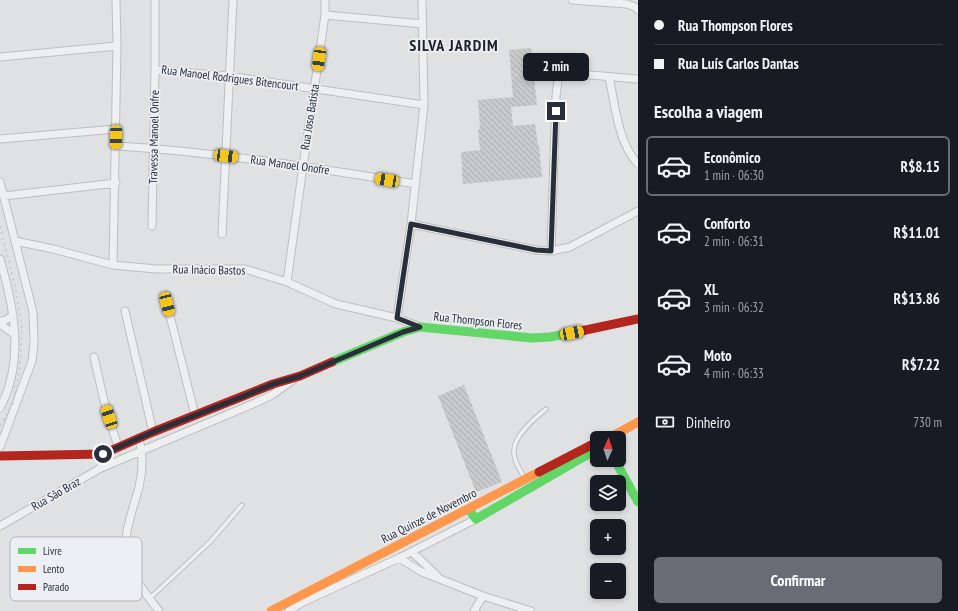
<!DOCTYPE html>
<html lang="pt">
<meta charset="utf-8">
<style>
body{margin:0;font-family:"PT Sans Narrow",sans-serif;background:#242831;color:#f1f3f6;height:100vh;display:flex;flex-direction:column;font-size:15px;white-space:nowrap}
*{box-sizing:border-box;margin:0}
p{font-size:13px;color:#9ea1a6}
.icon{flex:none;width:22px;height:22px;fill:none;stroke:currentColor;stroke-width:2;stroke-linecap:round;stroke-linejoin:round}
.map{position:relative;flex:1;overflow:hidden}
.drawer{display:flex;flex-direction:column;background:#171b24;width:320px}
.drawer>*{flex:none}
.hud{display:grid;align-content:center;height:88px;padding:0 16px;background:#171b24}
.needle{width:26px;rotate:3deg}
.buttons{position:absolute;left:590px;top:431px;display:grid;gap:8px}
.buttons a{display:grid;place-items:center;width:36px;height:36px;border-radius:6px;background:#171b24;box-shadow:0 2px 6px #0003;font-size:20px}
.end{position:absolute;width:18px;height:18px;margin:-9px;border:5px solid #282e3a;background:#fff;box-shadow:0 0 0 2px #fff}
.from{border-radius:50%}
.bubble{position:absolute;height:28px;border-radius:6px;background:#171b24;box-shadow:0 2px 6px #0003;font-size:13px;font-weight:700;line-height:28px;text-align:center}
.car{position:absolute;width:12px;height:24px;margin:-12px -6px;border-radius:5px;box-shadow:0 0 3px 1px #0007;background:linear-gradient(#f5c518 24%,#345 0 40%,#f5c518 0 76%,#345 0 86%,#f5c518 0)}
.hud b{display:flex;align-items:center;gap:14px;height:38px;font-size:15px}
.hud b+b{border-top:1px solid #363941}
.hud i{width:10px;height:10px;background:#f1f3f6}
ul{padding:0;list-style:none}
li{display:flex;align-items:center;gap:12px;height:60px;margin:0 8px 6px;padding:0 8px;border:2px solid transparent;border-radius:6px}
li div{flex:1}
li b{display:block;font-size:15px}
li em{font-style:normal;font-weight:700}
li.current{border-color:#686d75}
li>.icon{width:36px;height:36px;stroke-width:1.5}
h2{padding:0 16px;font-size:18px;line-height:48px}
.pay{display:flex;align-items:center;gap:10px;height:44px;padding:0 16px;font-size:15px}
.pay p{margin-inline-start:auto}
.action{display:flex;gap:8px;margin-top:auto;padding:8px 16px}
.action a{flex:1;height:46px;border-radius:6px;background:#686d75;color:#fff;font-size:16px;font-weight:700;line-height:46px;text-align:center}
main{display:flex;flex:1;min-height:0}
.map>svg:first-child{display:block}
</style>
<main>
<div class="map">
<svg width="638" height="611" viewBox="0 0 638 611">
<defs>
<pattern id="building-back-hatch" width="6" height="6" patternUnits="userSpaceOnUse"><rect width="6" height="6" fill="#c7c9cb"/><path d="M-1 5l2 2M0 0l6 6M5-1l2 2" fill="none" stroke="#abadaf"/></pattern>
</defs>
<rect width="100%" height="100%" fill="#dfe1e3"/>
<path fill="url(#building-back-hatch)" d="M531 48 537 105 511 107 513 126 535 124 538 145H539L542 177 463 184 461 152 480 150 478 130 480 129 478 100 513 97 509 50Z
M464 385 502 482 476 492 438 396Z"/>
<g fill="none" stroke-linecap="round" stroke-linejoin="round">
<g stroke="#bdbfc1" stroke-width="5.5">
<path id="lane" d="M525 479C521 471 514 462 514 453 512 437 535 418 546 409
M150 598 210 542 242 505"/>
</g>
<g stroke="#bdbfc1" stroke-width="9">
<path id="street" d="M572 0 627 4 635 7 638 10
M325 15 423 24
M0 57 117 46
M155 70 229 76 424 105
M609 77C615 105 618 143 638 164
M0 139 116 129
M116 146C216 152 316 168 416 184
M0 182 33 312 34 343 32 361 26 377 0 447
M4 196 116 183
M411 224 536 250 551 251 570 247 638 211
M152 226 155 70V0
M222 234 233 0
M15 241 53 249 113 265 156 269H245L287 282 336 304 397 318 420 327
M551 251 556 96 558 80 561 75 566 73 638 79
M0 259C14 307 25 361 0 408
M113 265 117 46 116 0
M287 282 303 166 325 15V0
M167 304 195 415
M125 311 153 432
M397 318 411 224 424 105 422 0
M0 321 6 320 13 315
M0 324 15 335
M94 357 104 401 118 447
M139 438C143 454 143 471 139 487 133 510 121 538 127 562 131 576 150 599 159 611
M101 468 255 403 272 395 293 380
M0 526 101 468 103 454
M412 552 428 567 438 577
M399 558 422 572 483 596 531 611
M289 611 301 603 399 558 476 519
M474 611 483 596"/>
</g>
<use href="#lane" stroke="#eeeff0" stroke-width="3.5"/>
<use href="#street" stroke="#eeeff0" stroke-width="7"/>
<path stroke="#63d668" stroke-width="9" d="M332 362 403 332 420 327 532 338 550 337 581 331
M615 460 638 502
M469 510 476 519 597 449"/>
<path stroke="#ff974d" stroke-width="9" d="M609 438 638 422
M271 611 539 472"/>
<path stroke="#b3261e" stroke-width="9" d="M581 331 638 319
M0 456 103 454 153 432 273 384 300 376 332 362
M539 472 597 442"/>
<path stroke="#c7c9cb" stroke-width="2" stroke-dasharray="2 4" stroke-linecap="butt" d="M0 226 15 286 22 328 20 367 13 403 0 426"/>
</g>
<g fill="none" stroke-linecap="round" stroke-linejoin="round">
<path stroke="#282e3a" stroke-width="5" d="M103 454 153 432 244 396 273 384 300 376 403 332 420 327 397 318 411 224 536 250 551 251 556 111"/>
</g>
<g text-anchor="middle" stroke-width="3.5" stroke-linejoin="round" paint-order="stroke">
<g font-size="12" fill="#282e3a" stroke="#eceff3">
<text transform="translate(230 78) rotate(7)" y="4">Rua Manoel Rodrigues Bitencourt</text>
<text transform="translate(310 117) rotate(-81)" y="4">Rua Joso Batista</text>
<text transform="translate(154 137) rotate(-89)" y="4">Travessa Manoel Onfre</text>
<text transform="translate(290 165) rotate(8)" y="4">Rua Manoel Onofre</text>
<text transform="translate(209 270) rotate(1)" y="4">Rua Inácio Bastos</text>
<text transform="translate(478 321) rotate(6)" y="4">Rua Thompson Flores</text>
<text transform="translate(56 494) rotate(-30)" y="4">Rua São Braz</text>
<text transform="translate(429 516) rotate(-27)" y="4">Rua Quinze de Novembro</text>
</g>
<g font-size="16" font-weight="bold" letter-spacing="1" fill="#1a202b" stroke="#eceff3">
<text x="454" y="51">SILVA JARDIM</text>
</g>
</g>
<rect x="10" y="537" width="132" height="64" rx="6" fill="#eceff3" stroke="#b1b5bc" stroke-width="1"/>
<rect x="18" y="548" width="18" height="6" fill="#63d668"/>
<rect x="18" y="566" width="18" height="6" fill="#ff974d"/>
<rect x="18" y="584" width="18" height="6" fill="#b3261e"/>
<g font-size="11" fill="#282e3a">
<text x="43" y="555">Livre</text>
<text x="43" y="573">Lento</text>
<text x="43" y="591">Parado</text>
</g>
</svg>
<div class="buttons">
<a><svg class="needle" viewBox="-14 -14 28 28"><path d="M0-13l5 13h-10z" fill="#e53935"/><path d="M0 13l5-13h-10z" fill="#9ea1a6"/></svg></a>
<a><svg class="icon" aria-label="layers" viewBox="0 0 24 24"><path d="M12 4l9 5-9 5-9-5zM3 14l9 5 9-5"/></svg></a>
<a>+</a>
<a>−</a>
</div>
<i class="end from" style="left:103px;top:454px"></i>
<i class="end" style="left:556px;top:111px"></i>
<div class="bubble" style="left:523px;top:53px;width:66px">2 min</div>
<i class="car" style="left:319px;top:59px;rotate:188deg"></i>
<i class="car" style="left:116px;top:137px;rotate:181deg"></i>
<i class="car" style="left:226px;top:156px;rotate:97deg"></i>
<i class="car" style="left:387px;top:180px;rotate:279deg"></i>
<i class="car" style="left:167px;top:304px;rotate:166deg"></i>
<i class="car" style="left:572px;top:333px;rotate:79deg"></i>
<i class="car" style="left:109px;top:417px;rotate:342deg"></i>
</div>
<section class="drawer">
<div class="hud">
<b><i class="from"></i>Rua Thompson Flores</b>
<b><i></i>Rua Luís Carlos Dantas</b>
</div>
<h2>Escolha a viagem</h2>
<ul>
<li class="current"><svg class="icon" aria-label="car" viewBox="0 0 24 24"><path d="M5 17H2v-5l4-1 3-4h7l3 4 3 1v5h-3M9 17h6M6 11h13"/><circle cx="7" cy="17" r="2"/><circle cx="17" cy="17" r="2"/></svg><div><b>Econômico</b><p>1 min · 06:30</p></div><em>R$8.15</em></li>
<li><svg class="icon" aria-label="car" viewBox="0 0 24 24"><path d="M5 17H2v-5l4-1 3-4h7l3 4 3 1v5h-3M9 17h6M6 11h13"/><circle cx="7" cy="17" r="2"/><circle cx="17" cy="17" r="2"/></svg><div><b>Conforto</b><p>2 min · 06:31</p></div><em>R$11.01</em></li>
<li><svg class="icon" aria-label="car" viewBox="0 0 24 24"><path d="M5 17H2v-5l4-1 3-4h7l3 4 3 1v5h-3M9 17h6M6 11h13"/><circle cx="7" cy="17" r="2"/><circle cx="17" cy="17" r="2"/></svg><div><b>XL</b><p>3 min · 06:32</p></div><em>R$13.86</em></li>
<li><svg class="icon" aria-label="car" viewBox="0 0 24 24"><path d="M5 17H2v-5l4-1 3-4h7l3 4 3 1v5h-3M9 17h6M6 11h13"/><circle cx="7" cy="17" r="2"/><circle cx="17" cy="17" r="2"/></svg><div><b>Moto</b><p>4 min · 06:33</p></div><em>R$7.22</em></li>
</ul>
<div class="pay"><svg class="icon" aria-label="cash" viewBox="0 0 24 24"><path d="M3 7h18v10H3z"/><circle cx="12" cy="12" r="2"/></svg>Dinheiro<p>730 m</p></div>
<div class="action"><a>Confirmar</a></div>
</section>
</main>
